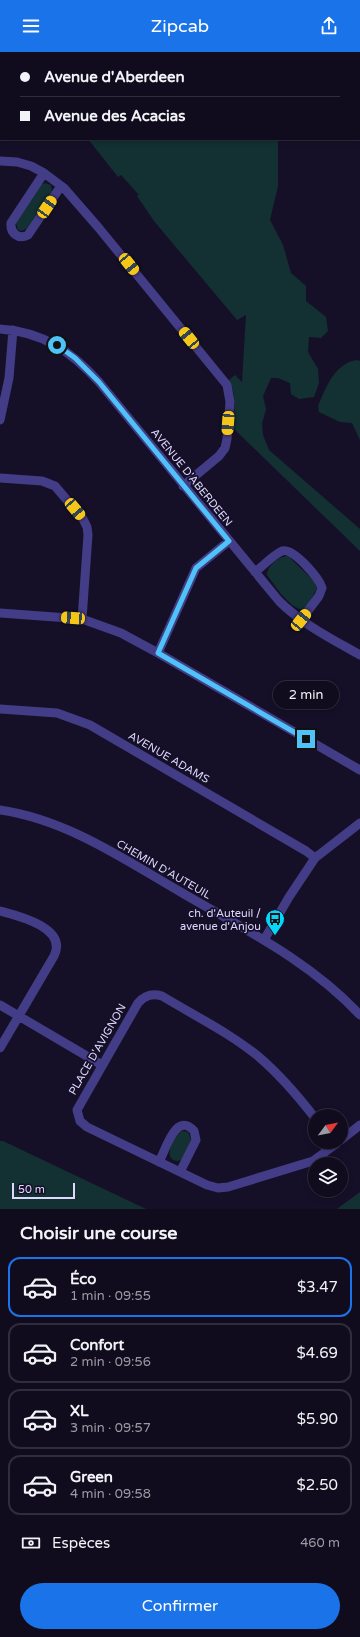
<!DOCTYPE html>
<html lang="fr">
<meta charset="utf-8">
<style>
body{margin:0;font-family:"Varela Round",sans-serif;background:#1e1a2b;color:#f1f3f6;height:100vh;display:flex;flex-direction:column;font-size:15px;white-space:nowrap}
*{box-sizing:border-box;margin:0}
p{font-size:13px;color:#9c9ba4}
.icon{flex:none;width:22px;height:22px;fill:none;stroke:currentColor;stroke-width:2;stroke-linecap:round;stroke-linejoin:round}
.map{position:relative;height:1157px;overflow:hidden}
.panel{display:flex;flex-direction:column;background:#100c1e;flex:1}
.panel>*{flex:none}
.guide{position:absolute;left:0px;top:0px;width:360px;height:88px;box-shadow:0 2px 6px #0003,0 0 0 1px #302c3c;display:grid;align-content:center;height:88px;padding:0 20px;background:#100c1e}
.needle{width:26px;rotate:58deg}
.controls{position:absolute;left:308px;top:1057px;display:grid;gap:8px}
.controls a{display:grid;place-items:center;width:40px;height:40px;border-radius:50%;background:#100c1e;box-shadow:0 2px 6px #0003,0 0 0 1px #302c3c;font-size:20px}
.scale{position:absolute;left:12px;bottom:10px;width:63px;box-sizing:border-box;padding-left:4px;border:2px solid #ded8fe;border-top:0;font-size:11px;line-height:14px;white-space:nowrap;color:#ded8fe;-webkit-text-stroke:3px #151028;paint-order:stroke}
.end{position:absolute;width:18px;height:18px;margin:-9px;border:5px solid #4fc3f7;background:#111;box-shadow:0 0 0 2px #111}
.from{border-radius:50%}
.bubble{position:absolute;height:28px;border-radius:14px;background:#100c1e;box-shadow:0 2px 6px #0003,0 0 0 1px #302c3c;font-size:13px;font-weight:600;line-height:28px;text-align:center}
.car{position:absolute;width:12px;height:24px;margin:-12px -6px;border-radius:5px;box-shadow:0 0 3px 1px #0007;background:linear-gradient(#f5c518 24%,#345 0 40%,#f5c518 0 76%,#345 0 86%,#f5c518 0)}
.guide b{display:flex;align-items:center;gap:14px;height:38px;font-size:15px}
.guide b+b{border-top:1px solid #302c3c}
.guide i{width:10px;height:10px;background:#f1f3f6}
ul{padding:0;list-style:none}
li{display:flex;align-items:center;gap:12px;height:60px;margin:0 8px 6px;padding:0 12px;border:2px solid #302c3c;border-radius:12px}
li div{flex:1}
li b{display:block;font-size:15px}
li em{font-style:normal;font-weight:600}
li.current{border-color:#1a73e8}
li>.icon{width:36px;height:36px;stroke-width:1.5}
h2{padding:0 20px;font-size:18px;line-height:48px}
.pay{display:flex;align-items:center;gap:10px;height:44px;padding:0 20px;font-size:15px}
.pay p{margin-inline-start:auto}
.action{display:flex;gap:8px;margin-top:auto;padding:8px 20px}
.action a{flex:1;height:46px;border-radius:24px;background:#1a73e8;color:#fff;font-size:16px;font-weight:600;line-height:46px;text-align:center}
header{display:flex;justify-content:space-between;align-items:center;height:52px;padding:0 20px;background:#1a73e8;color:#fff;font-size:18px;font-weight:600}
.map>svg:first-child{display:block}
</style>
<header><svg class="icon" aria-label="menu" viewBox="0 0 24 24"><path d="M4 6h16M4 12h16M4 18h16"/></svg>Zipcab<svg class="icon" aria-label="share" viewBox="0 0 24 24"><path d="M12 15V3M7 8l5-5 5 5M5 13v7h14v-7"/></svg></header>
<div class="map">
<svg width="360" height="1157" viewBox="0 0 360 1157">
<rect width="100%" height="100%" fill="#151028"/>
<path fill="#133132" d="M0 0H222L227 1H1V10Z
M266 0H360V16L359 1Z
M88 87H278V134L270 168 283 193 291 221 306 234V249L326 265 328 279 321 286 309 285 308 300 318 317 319 331 314 345 299 347 291 342 290 331 278 326H271L263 344 266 357 262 372 263 383 269 398 360 477V499L233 376C234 360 237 343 229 328L235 323 242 330 246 263 237 268 154 169 137 144 139 143 121 123 118 125Z
M45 131 51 133 52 139 27 176 22 179 18 178 16 171 41 133Z
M357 308 360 309V388L352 371 340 370 319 360 318 354C326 335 335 311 357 308Z
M288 504 314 529 317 536 308 553 303 557H299L292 553 281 542 267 523C267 514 279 504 288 504Z
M182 1079 188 1080 191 1088 182 1107 178 1109C161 1108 174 1083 182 1079Z
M0 1089H3L146 1157H0Z
M360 1140V1157H337Z"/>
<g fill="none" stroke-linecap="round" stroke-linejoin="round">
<path stroke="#433c86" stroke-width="9" d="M0 109 17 110 31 114 44 121 64 136 98 175 227 333 230 350 227 387 225 396 219 404 183 434
M44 121 11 171C10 181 18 188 28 183L61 134
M0 277C43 280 71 299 99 330L279 549C302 572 332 587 360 603
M0 368 9 326 13 278
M0 426 42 429 55 434 83 467 87 475 88 483 82 567
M255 520C263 514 273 503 282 499 293 495 319 526 322 536L319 544 301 568
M0 561 82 567 121 581 158 601 360 718
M158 601 196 516 229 489
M0 657 57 661 90 673 306 799 315 806
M0 758C68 768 125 808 184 842 246 878 311 910 360 963
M0 859C19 864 68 876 54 904L0 996
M264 888 289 845 315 806 360 771
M0 953 102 1013
M315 1066C298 1044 280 1023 259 1005 230 981 195 964 162 944 152 941 145 943 138 951L77 1058 80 1069 87 1075 207 1133 218 1136 228 1135 313 1109 336 1092 334 1090
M341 1088 360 1073
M159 1110C166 1097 176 1059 194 1079L196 1088 180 1120"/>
<path stroke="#07d6fb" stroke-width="2.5" stroke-dasharray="6 5" stroke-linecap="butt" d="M245 0 251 1
M359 19 360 20"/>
</g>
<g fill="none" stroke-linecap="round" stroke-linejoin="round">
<path stroke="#4fc3f7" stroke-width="5" d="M57 293 75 306 99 330 229 489 196 516 158 601 306 687"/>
</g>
<defs>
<g id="bus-pin" transform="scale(1)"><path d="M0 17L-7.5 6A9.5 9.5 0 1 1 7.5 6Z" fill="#07d6fb" stroke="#151028"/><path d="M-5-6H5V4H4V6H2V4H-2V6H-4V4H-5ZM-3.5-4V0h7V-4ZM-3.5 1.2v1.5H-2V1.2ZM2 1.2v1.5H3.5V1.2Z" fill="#111"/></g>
</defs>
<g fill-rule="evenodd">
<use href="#bus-pin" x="275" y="867"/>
</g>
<g text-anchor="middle" stroke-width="3.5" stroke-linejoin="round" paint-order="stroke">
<g font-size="11" fill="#ded8fe" stroke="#151028">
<text transform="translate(192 425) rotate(51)" y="4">AVENUE D'ABERDEEN</text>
<text transform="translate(169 705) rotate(30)" y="4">AVENUE ADAMS</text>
<text transform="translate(164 817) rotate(30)" y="4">CHEMIN D'AUTEUIL</text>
<text transform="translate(97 997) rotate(-60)" y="4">PLACE D'AVIGNON</text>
</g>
<g font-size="11" fill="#ded8fe" stroke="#151028" text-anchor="end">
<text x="261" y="865">ch. d'Auteuil /<tspan x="261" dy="13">avenue d'Anjou</tspan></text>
</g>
</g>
</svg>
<div class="controls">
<a><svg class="needle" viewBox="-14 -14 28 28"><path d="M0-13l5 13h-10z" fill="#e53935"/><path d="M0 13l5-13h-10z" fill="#9c9ba4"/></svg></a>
<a><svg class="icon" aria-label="layers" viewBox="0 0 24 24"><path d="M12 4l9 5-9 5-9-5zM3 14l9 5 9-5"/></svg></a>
</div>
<div class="scale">50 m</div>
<i class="end from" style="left:57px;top:293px"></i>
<i class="end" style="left:306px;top:687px"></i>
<div class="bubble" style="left:273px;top:629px;width:66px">2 min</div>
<i class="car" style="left:47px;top:155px;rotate:34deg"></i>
<i class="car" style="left:129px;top:212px;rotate:141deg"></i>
<i class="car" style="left:189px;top:286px;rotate:321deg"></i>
<i class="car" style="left:228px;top:371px;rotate:184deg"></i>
<i class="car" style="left:75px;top:457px;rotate:140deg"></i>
<i class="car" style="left:73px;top:566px;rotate:274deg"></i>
<i class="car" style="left:301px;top:568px;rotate:39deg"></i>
<div class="guide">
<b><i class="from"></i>Avenue d'Aberdeen</b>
<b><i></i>Avenue des Acacias</b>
</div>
</div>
<section class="panel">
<h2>Choisir une course</h2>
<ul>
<li class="current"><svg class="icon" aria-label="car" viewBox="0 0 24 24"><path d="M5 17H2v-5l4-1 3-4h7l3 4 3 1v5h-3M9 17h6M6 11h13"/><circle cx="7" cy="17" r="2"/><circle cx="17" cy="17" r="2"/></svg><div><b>Éco</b><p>1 min · 09:55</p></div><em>$3.47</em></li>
<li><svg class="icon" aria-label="car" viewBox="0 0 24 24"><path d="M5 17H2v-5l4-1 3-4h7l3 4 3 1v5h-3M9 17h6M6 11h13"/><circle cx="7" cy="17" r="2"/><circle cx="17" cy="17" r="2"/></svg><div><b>Confort</b><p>2 min · 09:56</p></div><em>$4.69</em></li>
<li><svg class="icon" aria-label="car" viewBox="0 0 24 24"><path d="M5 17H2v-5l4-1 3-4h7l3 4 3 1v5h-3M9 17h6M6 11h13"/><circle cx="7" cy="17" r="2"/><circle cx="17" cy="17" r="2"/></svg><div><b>XL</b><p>3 min · 09:57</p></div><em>$5.90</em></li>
<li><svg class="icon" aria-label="car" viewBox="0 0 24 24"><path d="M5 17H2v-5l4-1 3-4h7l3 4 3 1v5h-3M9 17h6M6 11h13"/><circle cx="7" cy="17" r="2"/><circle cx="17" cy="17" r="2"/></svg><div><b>Green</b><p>4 min · 09:58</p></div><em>$2.50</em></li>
</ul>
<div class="pay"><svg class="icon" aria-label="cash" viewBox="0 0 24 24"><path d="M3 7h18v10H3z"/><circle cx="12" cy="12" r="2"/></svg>Espèces<p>460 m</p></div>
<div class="action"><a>Confirmer</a></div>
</section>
